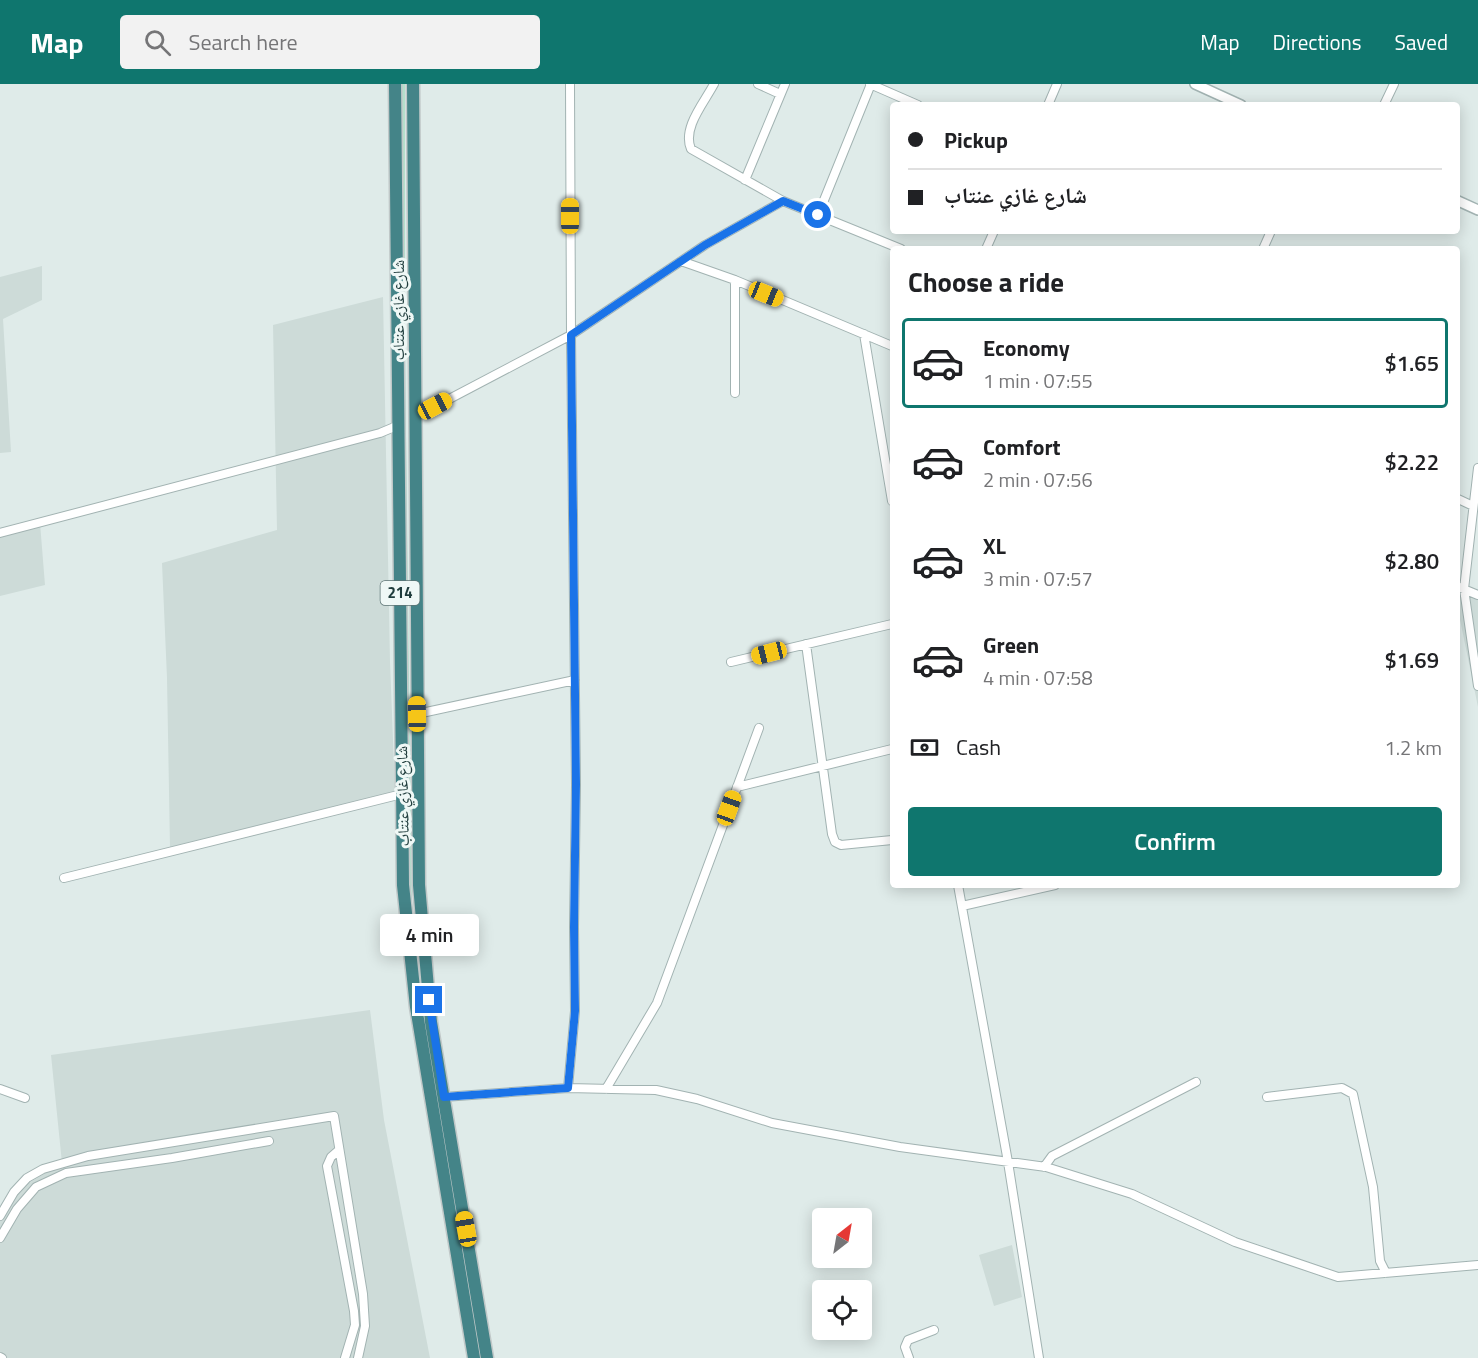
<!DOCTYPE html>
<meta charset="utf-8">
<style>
body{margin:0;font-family:"Titillium Web","Noto Naskh Arabic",sans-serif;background:#f2f2f2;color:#202124;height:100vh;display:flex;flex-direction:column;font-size:22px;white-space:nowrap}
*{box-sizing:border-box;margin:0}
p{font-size:20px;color:#757577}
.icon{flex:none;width:33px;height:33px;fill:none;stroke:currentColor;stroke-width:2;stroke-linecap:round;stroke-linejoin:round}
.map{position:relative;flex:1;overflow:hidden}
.drawer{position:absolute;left:890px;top:162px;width:570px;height:642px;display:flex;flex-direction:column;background:#fff;border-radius:6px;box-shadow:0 3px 15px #0003}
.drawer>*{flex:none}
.banner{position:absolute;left:890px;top:18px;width:570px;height:132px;border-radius:6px;box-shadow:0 3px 15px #0003;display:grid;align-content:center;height:132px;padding:0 18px;background:#fff}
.needle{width:39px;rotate:31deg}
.fabs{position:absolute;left:812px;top:1124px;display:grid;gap:12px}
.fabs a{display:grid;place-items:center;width:60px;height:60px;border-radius:6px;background:#fff;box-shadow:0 3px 15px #0003;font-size:30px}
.end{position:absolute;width:27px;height:27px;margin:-14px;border:8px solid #1a73e8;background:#fff;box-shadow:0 0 0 3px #fff}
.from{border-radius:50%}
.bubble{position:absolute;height:42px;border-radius:6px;background:#fff;box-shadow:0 3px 15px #0003;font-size:20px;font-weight:600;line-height:42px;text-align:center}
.car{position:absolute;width:18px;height:36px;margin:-18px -9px;border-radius:8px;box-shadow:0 0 4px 2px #0007;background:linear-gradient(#f5c518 24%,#345 0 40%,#f5c518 0 76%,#345 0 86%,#f5c518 0)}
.banner b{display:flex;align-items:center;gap:21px;height:57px;font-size:22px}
.banner b+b{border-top:2px solid #e0e0e0}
.banner i{width:15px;height:15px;background:#202124}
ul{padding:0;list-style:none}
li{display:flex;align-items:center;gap:18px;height:90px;margin:0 12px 9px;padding:0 6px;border:3px solid transparent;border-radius:6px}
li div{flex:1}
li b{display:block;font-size:22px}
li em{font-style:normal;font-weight:600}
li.selected{border-color:#0f766e}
li>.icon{width:54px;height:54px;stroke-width:1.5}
h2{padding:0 18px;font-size:27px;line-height:72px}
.pay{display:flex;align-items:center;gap:15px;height:66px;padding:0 18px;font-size:22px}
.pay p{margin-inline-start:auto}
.action{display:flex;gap:12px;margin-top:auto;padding:12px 18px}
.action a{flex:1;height:69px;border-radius:6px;background:#0f766e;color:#fff;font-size:24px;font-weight:600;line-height:69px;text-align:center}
header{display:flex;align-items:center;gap:36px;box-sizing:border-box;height:84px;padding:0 30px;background:#0f766e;color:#fff}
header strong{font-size:28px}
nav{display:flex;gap:33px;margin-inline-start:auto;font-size:21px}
.search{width:420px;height:54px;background:#f2f2f2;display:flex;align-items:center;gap:15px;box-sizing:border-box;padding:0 21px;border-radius:6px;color:#757577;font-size:22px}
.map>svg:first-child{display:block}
</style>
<header>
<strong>Map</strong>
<div class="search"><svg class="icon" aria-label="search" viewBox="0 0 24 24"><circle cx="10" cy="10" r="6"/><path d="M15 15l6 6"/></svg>Search here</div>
<nav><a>Map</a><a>Directions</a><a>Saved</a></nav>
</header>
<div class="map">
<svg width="1478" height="1274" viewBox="0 0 1478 1274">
<rect width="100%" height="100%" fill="#dfebe9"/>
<path fill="#cddbd8" d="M42 182V216L3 235 11 368 0 369V193Z
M383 213 390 578 395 708 170 763 167 594 162 479 277 446 273 241Z
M40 439 45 501 0 512V449Z
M1456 506 1478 515V623L1457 521Z
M370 926 384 1036 430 1274H0V1132L14 1108 62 1079 51 971Z
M1012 1161 1022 1213 994 1222 979 1171Z"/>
<path fill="#b5dfcc" d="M401 0H405V272L412 831 424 920 476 1240H474L437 1027 408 828Z"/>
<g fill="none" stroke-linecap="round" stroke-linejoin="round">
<g stroke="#a2b3b2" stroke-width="10">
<path id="minor" d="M714 0C704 19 682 44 691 65L783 117 901 165
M758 0 780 10
M870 0 918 21
M1048 21 1057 0
M1384 21 1394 0
M745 96 785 0
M818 131 871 0
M986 165 994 147
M1263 165 1271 147
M681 177 735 196 892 262
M735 196V309
M864 250 892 417
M415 333 571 251 705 161 783 117
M1478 384 1464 505 1478 602
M1456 414 1473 422
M0 449 380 349 399 341
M1456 502 1478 511
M806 560 832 750 835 758 841 761 892 756
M731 578 892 540
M417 630 575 596
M737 703 892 665
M64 794 402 710
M958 801 1008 1078 1039 1274
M962 822 1055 801
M568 1004 575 927 574 843 576 701 571 251 570 0
M0 1005 25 1014
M606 1005 657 919 759 644
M444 1013 568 1004 656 1006 697 1015 772 1039 900 1063 1046 1083 1132 1110 1235 1158 1338 1193 1478 1181
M1267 1013 1342 1004 1353 1010 1373 1103 1380 1177 1386 1189
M339 1066 331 1073 327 1082 354 1227 355 1241 345 1274
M1044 1083 1052 1072 1196 998
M0 1132 14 1108 27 1094 43 1085 88 1072 334 1032 363 1210 365 1242 358 1274
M0 1154 17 1125 36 1103 66 1089 172 1074 269 1057
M0 1273 2 1274
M909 1274 905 1263 908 1256 934 1246"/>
</g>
<g stroke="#a2b3b2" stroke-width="12">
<path id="tertiary" d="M1195 0 1241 21
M1456 116 1478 126"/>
</g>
<g stroke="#c0c8c8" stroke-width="15">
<path id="trunk" d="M395 0 403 801 416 923 474 1274
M413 0 419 801 431 938 487 1274"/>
</g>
<use href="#minor" stroke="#fff" stroke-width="8"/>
<use href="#tertiary" stroke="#fff" stroke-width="9"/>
<use href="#trunk" stroke="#448488" stroke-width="12"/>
</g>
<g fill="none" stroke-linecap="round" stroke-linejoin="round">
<path stroke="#1a73e8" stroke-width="8" d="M429 916 444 1013 568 1004 575 927 574 843 576 700 571 251 705 161 783 117 818 131"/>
</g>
<g text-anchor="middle" stroke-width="6" stroke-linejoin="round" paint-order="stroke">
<rect fill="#eff8f6" stroke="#5d7474" stroke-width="1.5" x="380.5" y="497" width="39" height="24" rx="4.5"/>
<g font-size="15" font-weight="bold" fill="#1f3c3c">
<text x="400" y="514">214</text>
</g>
<g font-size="16" fill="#1f3c3c" stroke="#eff8f6">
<text transform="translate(398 226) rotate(-90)" y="6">شارع غازي عنتاب</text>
<text transform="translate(402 712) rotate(-91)" y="6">شارع غازي عنتاب</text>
</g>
</g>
</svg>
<div class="fabs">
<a><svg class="needle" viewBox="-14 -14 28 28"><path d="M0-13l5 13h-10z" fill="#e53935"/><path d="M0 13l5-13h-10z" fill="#757577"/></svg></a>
<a><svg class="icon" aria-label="locate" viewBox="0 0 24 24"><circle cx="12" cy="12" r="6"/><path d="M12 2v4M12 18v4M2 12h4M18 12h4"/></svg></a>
</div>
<i class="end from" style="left:818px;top:131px"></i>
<i class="end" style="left:429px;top:916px"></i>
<div class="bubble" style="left:380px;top:830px;width:99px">4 min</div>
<i class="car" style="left:570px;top:132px;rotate:0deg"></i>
<i class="car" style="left:766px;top:210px;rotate:112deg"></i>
<i class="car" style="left:435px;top:322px;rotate:62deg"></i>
<i class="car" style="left:769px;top:569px;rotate:256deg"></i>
<i class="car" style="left:417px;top:630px;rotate:359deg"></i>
<i class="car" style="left:729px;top:724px;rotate:20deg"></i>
<i class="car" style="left:466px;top:1145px;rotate:350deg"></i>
<div class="banner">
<b><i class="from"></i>Pickup</b>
<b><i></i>شارع غازي عنتاب</b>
</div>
<section class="drawer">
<h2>Choose a ride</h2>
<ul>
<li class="selected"><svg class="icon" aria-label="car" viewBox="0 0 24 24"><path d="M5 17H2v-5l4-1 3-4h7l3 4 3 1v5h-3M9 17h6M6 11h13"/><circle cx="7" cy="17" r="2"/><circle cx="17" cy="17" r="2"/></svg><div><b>Economy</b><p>1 min · 07:55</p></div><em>$1.65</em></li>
<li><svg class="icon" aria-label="car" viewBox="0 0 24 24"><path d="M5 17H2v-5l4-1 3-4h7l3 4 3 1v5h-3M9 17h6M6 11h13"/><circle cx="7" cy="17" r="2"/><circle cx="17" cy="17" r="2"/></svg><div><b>Comfort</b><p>2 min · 07:56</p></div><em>$2.22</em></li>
<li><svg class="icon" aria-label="car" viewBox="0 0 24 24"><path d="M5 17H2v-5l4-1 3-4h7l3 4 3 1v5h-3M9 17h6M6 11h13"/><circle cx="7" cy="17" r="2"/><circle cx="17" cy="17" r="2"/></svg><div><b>XL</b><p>3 min · 07:57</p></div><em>$2.80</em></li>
<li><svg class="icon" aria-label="car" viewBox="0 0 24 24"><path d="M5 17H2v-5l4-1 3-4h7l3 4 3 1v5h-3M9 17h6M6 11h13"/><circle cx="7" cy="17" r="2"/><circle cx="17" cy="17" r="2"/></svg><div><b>Green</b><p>4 min · 07:58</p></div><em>$1.69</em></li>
</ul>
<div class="pay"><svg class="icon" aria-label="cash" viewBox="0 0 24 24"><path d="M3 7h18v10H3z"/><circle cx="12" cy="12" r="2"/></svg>Cash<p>1.2 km</p></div>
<div class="action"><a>Confirm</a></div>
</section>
</div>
